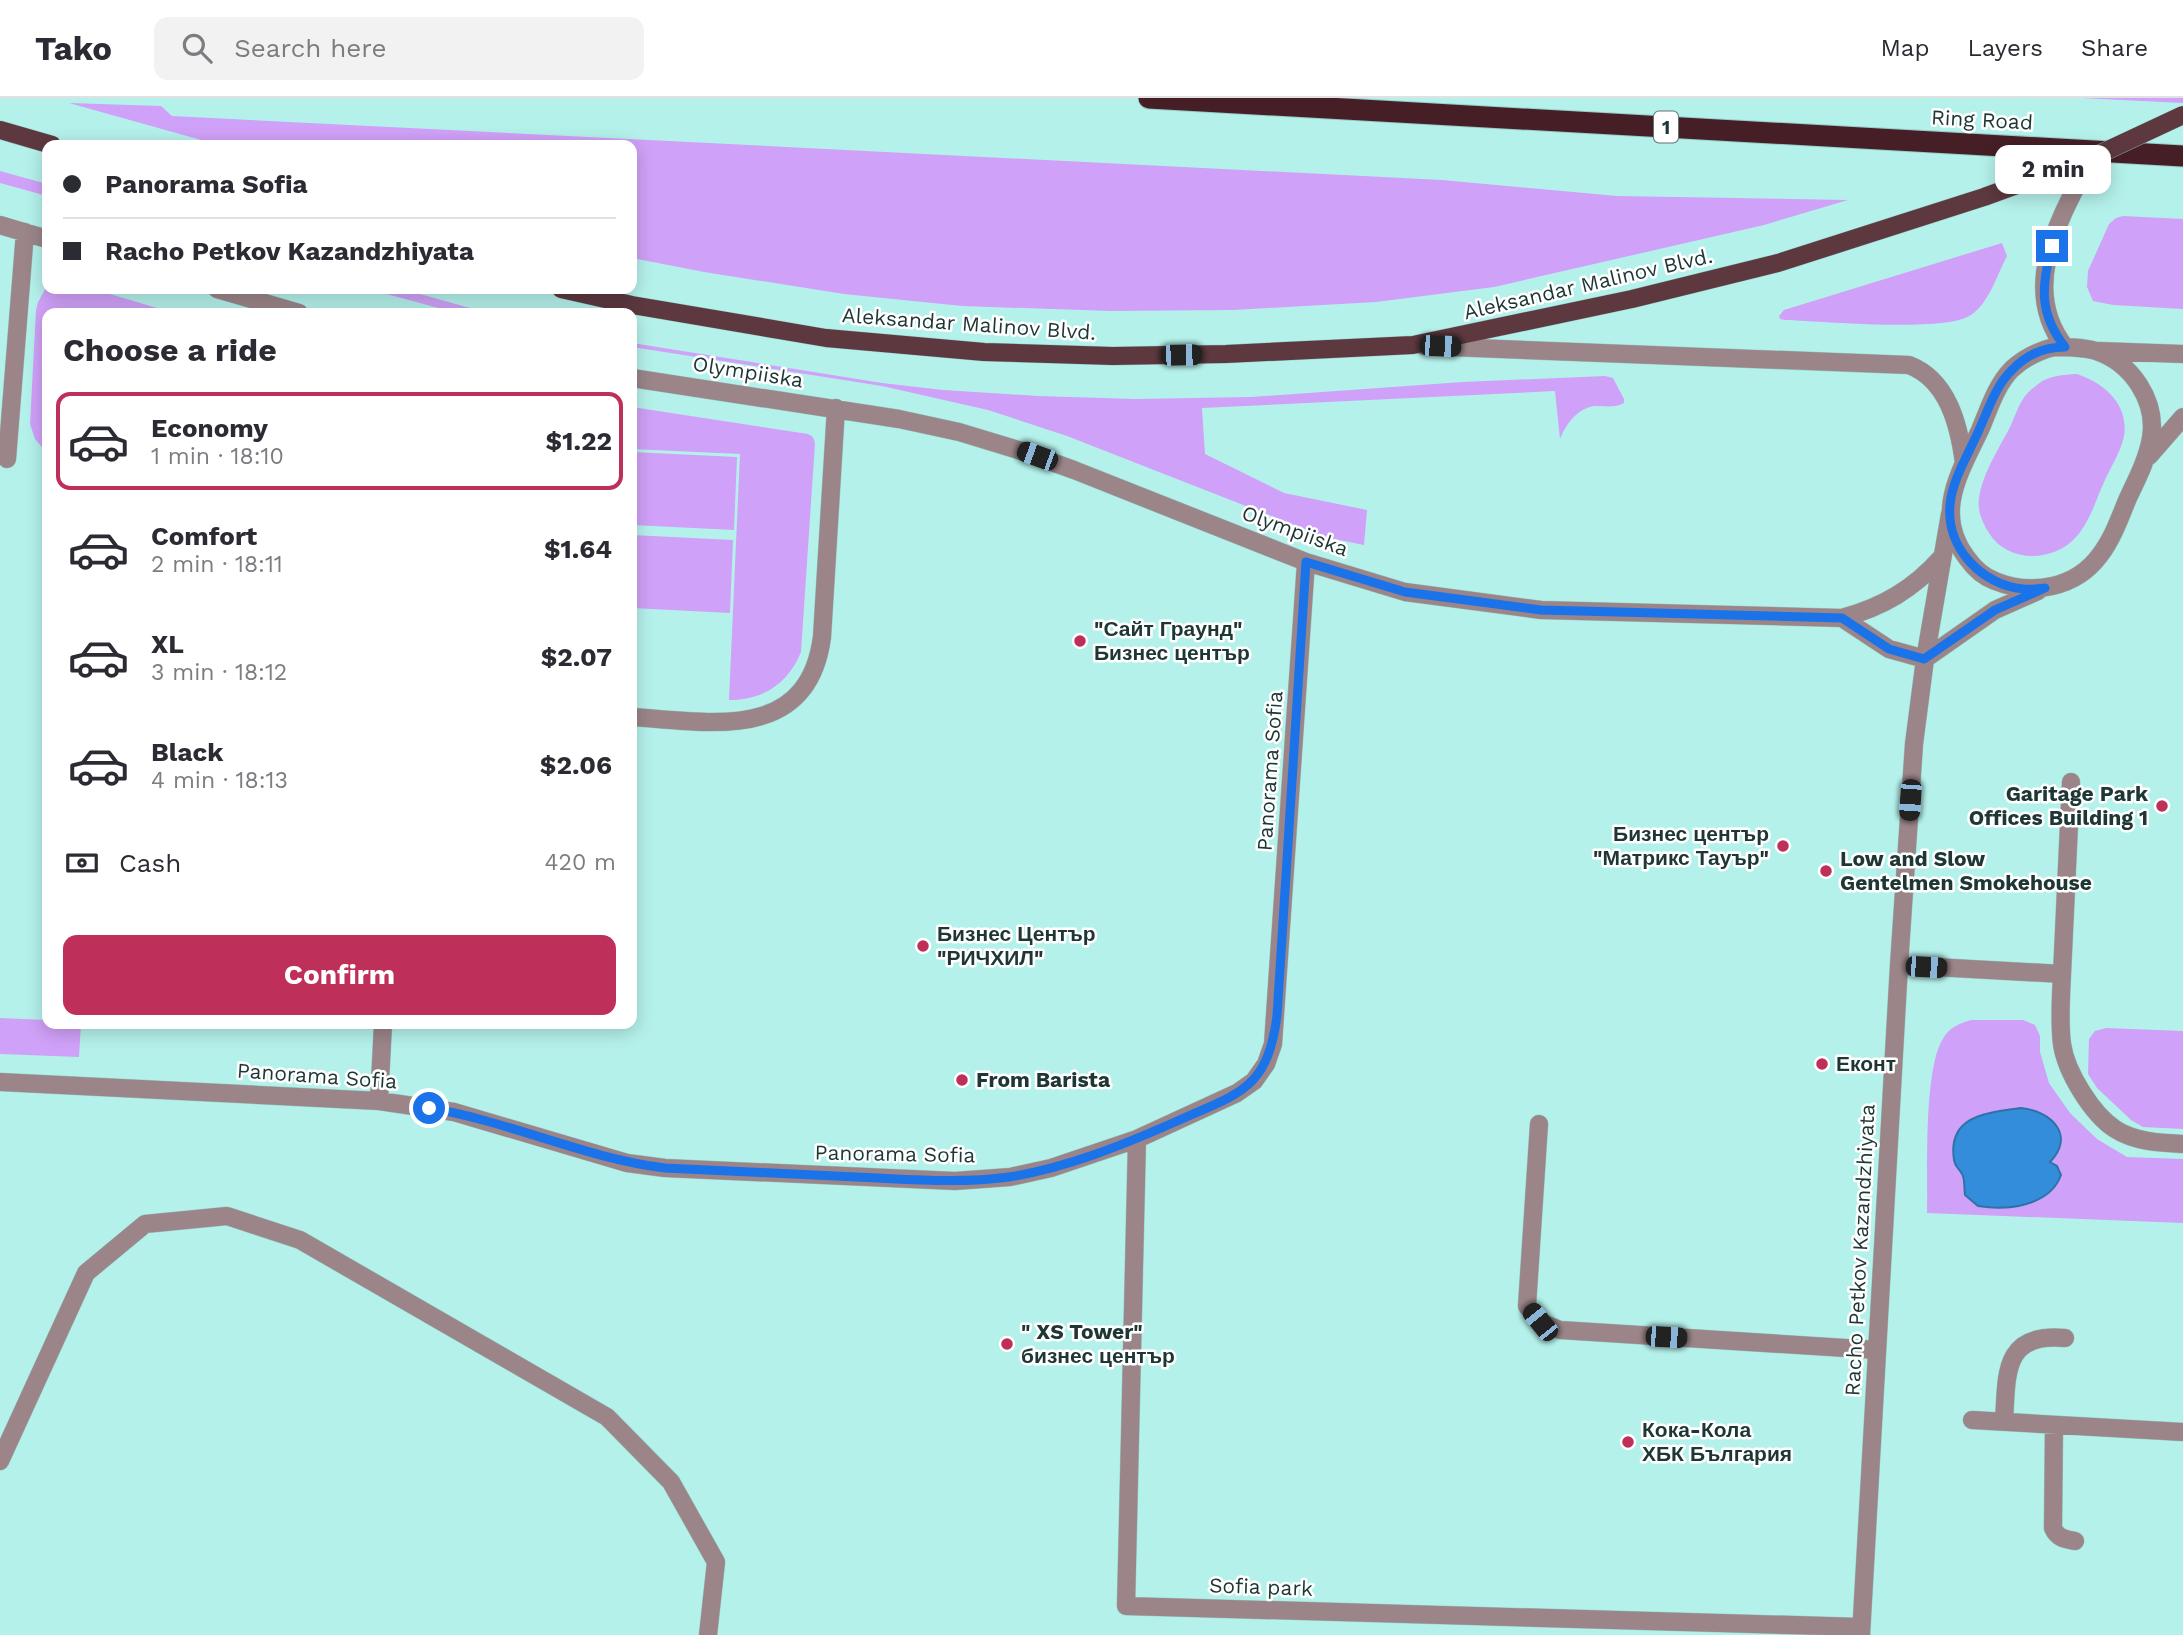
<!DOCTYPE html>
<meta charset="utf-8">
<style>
body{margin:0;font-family:"Work Sans",sans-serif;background:#f2f2f3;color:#2b2b33;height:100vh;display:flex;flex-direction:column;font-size:26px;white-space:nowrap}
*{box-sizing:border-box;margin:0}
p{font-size:23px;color:#7c7c81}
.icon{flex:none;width:38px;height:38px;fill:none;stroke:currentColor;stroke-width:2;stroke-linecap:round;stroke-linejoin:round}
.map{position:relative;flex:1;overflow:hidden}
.details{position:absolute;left:42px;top:210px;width:595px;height:721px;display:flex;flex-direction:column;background:#fff;border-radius:14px;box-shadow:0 4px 18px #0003}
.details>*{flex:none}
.hud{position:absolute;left:42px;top:42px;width:595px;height:154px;border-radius:14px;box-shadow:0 4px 18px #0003;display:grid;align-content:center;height:154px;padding:0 21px;background:#fff}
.end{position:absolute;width:32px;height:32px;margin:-16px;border:9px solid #1a73e8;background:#fff;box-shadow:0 0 0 4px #fff}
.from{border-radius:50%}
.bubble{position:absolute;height:49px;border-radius:14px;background:#fff;box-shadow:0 4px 18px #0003;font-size:23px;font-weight:700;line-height:49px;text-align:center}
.car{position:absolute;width:21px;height:42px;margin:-21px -10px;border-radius:9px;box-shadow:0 0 5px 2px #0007;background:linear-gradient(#222 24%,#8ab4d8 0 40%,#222 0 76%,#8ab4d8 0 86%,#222 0)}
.hud b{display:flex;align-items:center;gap:24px;height:66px;font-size:26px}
.hud b+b{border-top:2px solid #e1e1e2}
.hud i{width:18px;height:18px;background:#2b2b33}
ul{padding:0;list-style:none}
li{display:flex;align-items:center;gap:21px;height:98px;margin:0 14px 10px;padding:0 7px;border:4px solid transparent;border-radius:14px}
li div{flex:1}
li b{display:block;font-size:26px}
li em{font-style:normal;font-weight:700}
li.active{border-color:#be2f59}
li>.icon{width:63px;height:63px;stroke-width:1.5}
h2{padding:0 21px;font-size:32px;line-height:84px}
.pay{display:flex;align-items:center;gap:18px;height:77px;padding:0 21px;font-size:26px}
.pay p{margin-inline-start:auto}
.cta{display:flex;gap:14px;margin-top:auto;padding:14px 21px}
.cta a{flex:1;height:80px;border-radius:14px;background:#be2f59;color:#fff;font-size:28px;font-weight:700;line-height:80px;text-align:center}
header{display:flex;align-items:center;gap:42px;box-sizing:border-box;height:98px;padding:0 35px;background:#fff;border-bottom:2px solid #e1e1e2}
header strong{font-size:33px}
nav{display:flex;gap:38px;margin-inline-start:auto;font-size:24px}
.search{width:490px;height:63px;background:#f2f2f3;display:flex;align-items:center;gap:18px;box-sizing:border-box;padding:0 24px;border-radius:14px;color:#7c7c81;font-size:26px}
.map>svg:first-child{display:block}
</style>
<header>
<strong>Tako</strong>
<div class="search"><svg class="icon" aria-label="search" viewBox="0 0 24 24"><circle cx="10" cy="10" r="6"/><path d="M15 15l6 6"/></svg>Search here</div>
<nav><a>Map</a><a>Layers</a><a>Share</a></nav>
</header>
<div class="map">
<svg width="2183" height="1537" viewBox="0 0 2183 1537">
<rect width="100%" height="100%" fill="#b5f1eb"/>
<path fill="#d0a1f8" d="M2081 0H2183V5Z
M69 5 161 8 172 18 1442 82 1617 98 1848 102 1764 127 1494 189 1376 204 1234 212 1111 213 962 208 844 196 704 174 632 160V47H219Z
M0 73 47 86V98L0 85Z
M2123 118 2183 121V211L2113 207 2093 203 2087 189 2088 173 2109 126 2116 120Z
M2002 145 2007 158C1997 177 1989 205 1971 217 1945 235 1822 223 1785 222L1780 221 1779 218 1784 212Z
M47 188V191H93L174 215H47V355L35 341 30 326 36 212 38 204Z
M368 191H402L488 215H457Z
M632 245 882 285 943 292 1038 298 1136 301 1251 299 1463 284 1605 278 1613 280 1624 301V305C1615 310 1606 308 1596 308 1578 309 1566 326 1560 341L1555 293 1202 310 1205 356 1284 395 1367 412 1364 447 1325 439 1067 338 988 312 882 288 632 249Z
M2077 276C2104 285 2129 306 2124 338 2121 353 2111 369 2105 382 2096 401 2090 424 2076 439 2053 465 2007 465 1989 435 1982 424 1977 412 1979 400 1983 374 2000 349 2011 327 2015 318 2019 306 2025 298 2028 294 2033 290 2037 287 2048 277 2063 277 2077 276Z
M632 309 808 336 813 339 815 345 801 554C788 586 763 602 729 602L740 356 632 351Z
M632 354 737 359 734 432 632 427Z
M632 437 733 442 730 515 632 510Z
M0 920 47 922V926H81L79 959 0 956Z
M1971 922H2023L2035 927 2040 938V954L2049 985 2070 1015 2097 1041 2127 1059 2183 1061V1125L1927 1115C1928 1075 1923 969 1944 939 1950 929 1961 925 1971 922Z
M2106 930 2183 933V1031L2143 1029 2131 1022 2097 990 2088 976 2089 941 2095 933Z"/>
<path fill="#348dda" stroke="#2d73a8" stroke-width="2" d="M2021 1010C2051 1013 2076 1037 2050 1064L2057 1068 2061 1077C2050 1108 2007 1113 1978 1108L1965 1097C1964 1090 1965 1080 1962 1076 1959 1070 1955 1069 1954 1062 1947 1016 1989 1015 2021 1010Z"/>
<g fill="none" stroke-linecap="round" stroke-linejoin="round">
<g stroke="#97ccc6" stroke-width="19">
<path id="minor" d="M0 127 47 141
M217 191 299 215
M1424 248 1909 267C1948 282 1959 327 1964 365
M2054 249C2068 249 2083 249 2096 253 2132 265 2157 303 2151 340 2147 362 2137 381 2128 400 2120 419 2113 440 2100 457 2076 490 2032 498 1995 483 1984 479 1974 470 1967 460 1933 416 1960 374 1980 332 1989 311 1996 287 2012 271 2024 260 2038 253 2054 249Z
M2065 249C2018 189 2061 118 2091 60
M2099 253 2183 256
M632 280 899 321 959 334 1018 352 1074 372 1306 464 1405 494 1541 512 1842 520C1883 509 1913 491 1941 460
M2149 358 2183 319
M7 361 25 134
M1842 520 1889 551 1925 561
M1925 561 1995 512 2038 493
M632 619C710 624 808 645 822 539L836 310
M1899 867 2062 876 2071 684
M2062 876C2061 899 2059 923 2062 946 2066 974 2092 1016 2115 1031 2135 1044 2161 1045 2183 1046
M0 984 379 1003 454 1014 627 1065 665 1070 955 1083 1010 1079 1051 1070 1137 1041 1237 995 1254 983 1266 966 1273 946 1306 464
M379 1003 383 926
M1539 1026 1527 1208 1540 1224 1560 1232 1877 1252
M1137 1041 1126 1508 1861 1529
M1972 1322 2183 1334
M2004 1324C2007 1277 2002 1234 2065 1240
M2054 1327 2053 1430C2057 1440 2065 1441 2075 1443
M0 1363 86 1175 145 1126 227 1118 300 1142 607 1319 671 1384 716 1464 708 1537
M1861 1537 1899 867 1914 646 1925 561 1950 416"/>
</g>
<g stroke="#97ccc6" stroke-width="19">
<path id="major" d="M0 32 52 47
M561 191 632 207 826 240 984 254 1113 258 1226 256 1413 247 1632 201 1778 165 1984 99 2091 60"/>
</g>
<g stroke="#97ccc6" stroke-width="23">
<path id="highway" d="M1149 0 2183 58"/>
</g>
<use href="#minor" stroke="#9b8588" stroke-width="18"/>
<use href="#major" stroke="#5d383f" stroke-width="18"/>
<use href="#highway" stroke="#461e26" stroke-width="21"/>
<g stroke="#97ccc6" stroke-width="19" stroke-linecap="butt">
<path id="major-bridge" d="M2091 60 2183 17"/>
</g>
<use href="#major-bridge" stroke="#5d383f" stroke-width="18"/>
</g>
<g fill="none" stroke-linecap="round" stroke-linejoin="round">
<path stroke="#1a73e8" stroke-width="9" d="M429 1010C509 1023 584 1060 665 1070 729 1073 792 1076 856 1079 907 1081 958 1086 1009 1079 1066 1070 1123 1047 1175 1024 1238 995 1267 994 1277 918L1306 464 1405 494 1541 512 1842 520 1889 551 1924 561 1995 512 2045 490C2038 491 2030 492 2023 491 1982 487 1946 450 1950 407 1952 382 1969 355 1979 332 1988 312 1996 287 2012 272 2026 257 2045 249 2065 249 2039 216 2041 188 2052 148"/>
</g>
<g fill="#be2f59" stroke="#fff" stroke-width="2.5">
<circle cx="1080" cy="543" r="7"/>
<circle cx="2162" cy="708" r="7"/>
<circle cx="1783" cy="748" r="7"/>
<circle cx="1826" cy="773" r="7"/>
<circle cx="923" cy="848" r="7"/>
<circle cx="1822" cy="966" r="7"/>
<circle cx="962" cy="982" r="7"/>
<circle cx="1007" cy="1246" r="7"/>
<circle cx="1628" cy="1344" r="7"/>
</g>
<g text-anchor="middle" stroke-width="5" stroke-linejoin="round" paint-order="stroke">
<rect fill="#fff" stroke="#627371" stroke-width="2" x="1654" y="13.5" width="24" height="31" rx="5"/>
<g font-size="19" font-weight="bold" fill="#1e3734">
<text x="1666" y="36">1</text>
</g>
<g font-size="21" fill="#1e3734" stroke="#fff">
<text transform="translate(1982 22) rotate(3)" y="7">Ring Road</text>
<text transform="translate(1588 186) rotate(-13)" y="7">Aleksandar Malinov Blvd.</text>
<text transform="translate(969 226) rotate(4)" y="7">Aleksandar Malinov Blvd.</text>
<text transform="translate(748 274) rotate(9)" y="7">Olympiiska</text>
<text transform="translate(1295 433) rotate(20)" y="7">Olympiiska</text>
<text transform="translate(1270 673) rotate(-86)" y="7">Panorama Sofia</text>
<text transform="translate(317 978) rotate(4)" y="7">Panorama Sofia</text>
<text transform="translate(895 1056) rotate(1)" y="7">Panorama Sofia</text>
<text transform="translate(1860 1152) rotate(-87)" y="7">Racho Petkov Kazandzhiyata</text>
<text transform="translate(1261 1489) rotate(2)" y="7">Sofia park</text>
</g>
<g font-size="21" font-weight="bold" fill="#1e3734" stroke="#fff" text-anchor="start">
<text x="1094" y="538">"Сайт Граунд"<tspan x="1094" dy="24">Бизнес център</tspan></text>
<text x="2148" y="703" text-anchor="end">Garitage Park<tspan x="2148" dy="24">Offices Building 1</tspan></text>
<text x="1769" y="743" text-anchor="end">Бизнес център<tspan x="1769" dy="24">"Матрикс Тауър"</tspan></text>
<text x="1840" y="768">Low and Slow<tspan x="1840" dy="24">Gentelmen Smokehouse</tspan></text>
<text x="937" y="843">Бизнес Център<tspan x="937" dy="24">"РИЧХИЛ"</tspan></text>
<text x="1836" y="973">Еконт</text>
<text x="976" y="989">From Barista</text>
<text x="1021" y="1241">" XS Tower"<tspan x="1021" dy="24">бизнес център</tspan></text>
<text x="1642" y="1339">Кока-Кола<tspan x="1642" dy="24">ХБК България</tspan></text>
</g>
</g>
</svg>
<i class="end from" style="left:429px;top:1010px"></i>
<i class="end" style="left:2052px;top:148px"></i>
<div class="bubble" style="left:1995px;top:47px;width:116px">2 min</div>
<i class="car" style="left:1440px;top:248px;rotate:92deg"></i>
<i class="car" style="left:1181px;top:257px;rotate:89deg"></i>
<i class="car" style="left:1037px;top:358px;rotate:290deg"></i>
<i class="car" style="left:1910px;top:702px;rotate:184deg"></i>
<i class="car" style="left:1926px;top:869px;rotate:93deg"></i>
<i class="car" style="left:1540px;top:1224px;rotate:321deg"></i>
<i class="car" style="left:1666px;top:1239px;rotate:93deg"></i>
<div class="hud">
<b><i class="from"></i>Panorama Sofia</b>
<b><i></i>Racho Petkov Kazandzhiyata</b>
</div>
<section class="details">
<h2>Choose a ride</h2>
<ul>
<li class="active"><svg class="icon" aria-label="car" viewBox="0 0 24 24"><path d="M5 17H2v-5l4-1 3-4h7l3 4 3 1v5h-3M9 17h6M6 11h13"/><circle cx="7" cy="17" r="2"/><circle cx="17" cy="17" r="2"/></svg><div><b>Economy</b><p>1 min · 18:10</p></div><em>$1.22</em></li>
<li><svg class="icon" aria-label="car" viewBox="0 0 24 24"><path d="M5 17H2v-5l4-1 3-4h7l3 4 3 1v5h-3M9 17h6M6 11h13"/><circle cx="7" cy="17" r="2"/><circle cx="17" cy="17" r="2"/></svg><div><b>Comfort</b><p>2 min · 18:11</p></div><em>$1.64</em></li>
<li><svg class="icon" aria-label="car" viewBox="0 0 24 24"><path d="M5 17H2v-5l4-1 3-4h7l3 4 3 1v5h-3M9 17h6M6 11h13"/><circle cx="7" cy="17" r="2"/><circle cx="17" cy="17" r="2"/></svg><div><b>XL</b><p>3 min · 18:12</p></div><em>$2.07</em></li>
<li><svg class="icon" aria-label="car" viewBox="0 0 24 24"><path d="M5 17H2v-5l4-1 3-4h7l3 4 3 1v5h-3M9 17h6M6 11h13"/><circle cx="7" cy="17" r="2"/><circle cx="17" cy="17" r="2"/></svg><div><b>Black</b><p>4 min · 18:13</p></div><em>$2.06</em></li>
</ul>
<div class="pay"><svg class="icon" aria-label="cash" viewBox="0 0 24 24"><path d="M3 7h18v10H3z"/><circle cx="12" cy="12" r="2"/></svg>Cash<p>420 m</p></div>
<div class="cta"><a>Confirm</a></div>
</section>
</div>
